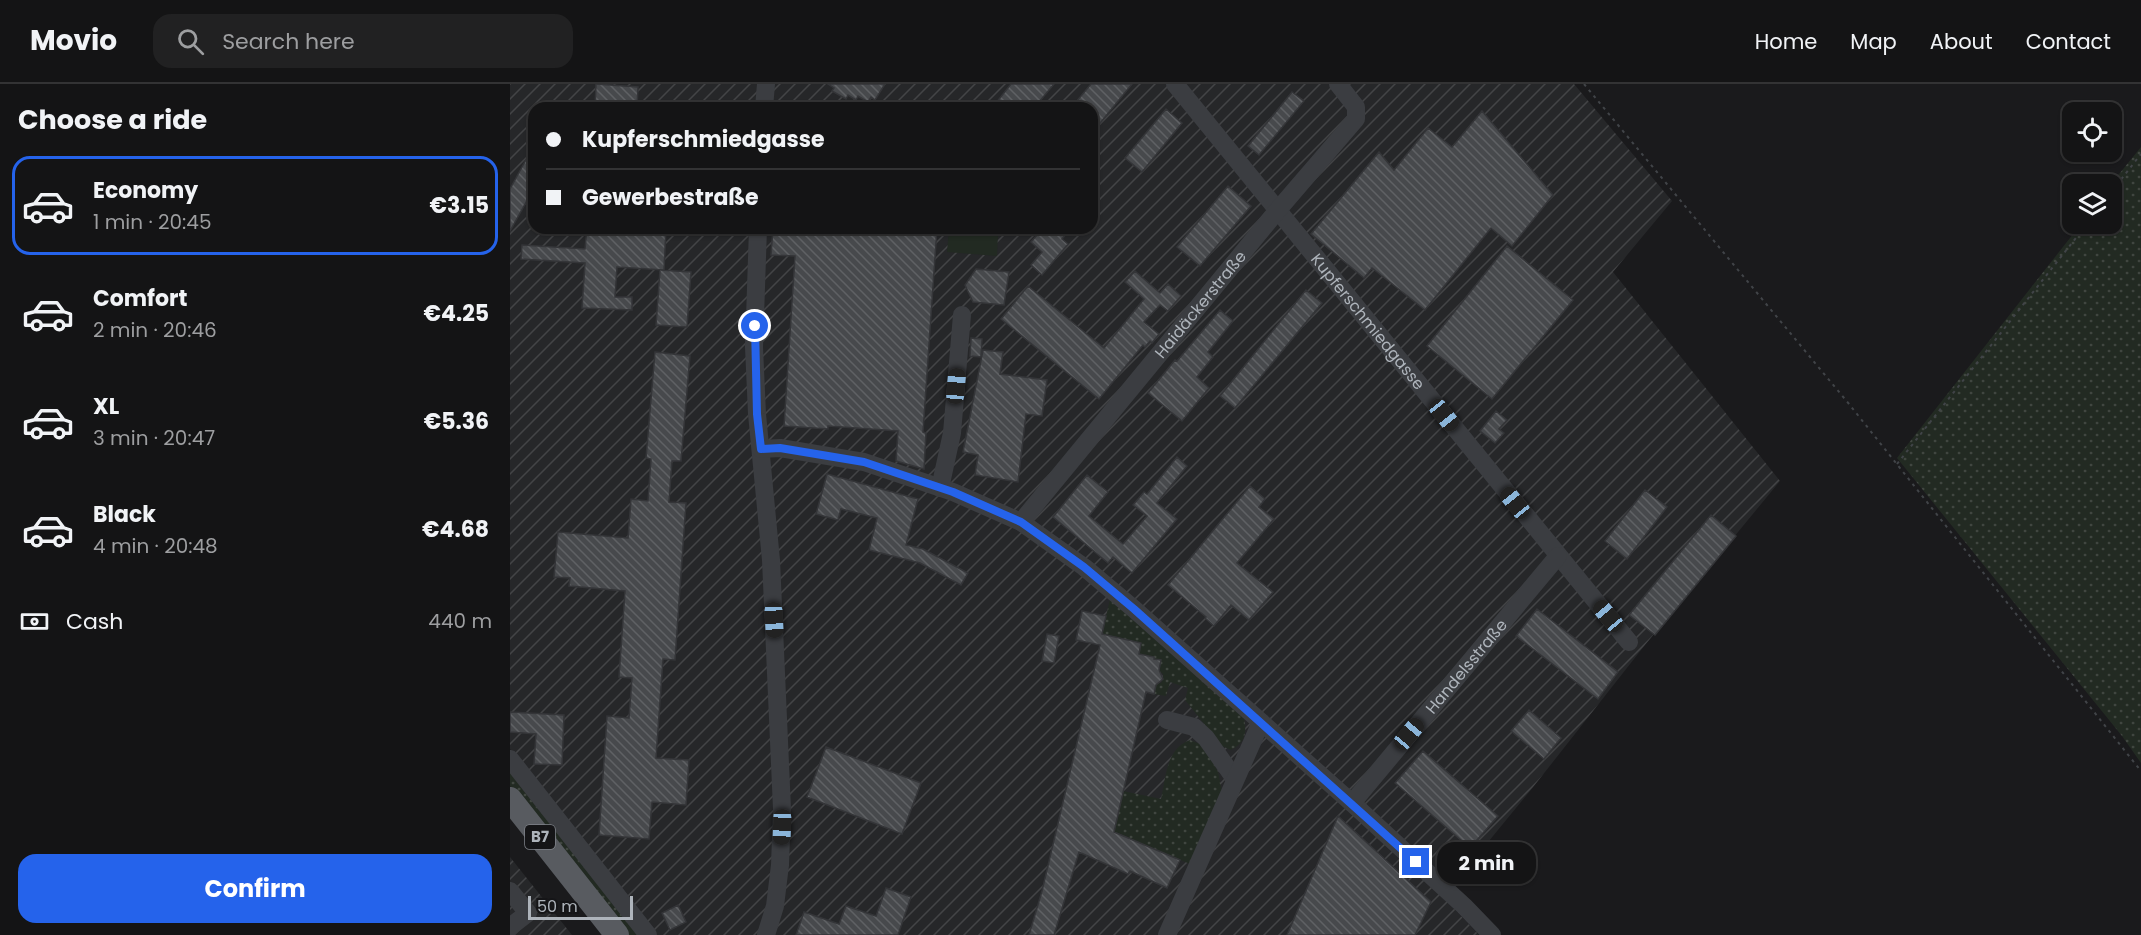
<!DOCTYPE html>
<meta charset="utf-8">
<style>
body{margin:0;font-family:Poppins,sans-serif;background:#212122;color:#f1f3f6;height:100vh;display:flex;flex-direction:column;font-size:22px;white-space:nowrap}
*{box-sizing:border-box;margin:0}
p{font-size:20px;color:#9d9ea0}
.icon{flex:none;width:33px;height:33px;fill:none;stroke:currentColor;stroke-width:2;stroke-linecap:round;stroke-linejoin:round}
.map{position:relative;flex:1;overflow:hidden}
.details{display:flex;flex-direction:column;background:#141415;width:510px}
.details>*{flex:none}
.banner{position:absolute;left:18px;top:18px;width:570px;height:132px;border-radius:18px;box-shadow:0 2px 4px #0004,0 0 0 2px #333334;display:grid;align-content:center;height:132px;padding:0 18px;background:#141415}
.controls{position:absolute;left:1552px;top:18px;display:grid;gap:12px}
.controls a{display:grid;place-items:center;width:60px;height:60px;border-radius:12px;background:#141415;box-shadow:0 2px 4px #0004,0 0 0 2px #333334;font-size:30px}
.scale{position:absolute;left:18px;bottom:15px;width:105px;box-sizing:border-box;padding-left:6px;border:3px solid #aeb4bb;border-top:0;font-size:16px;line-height:21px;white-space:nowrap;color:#aeb4bb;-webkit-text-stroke:4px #151517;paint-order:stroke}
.end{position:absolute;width:27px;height:27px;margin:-14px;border:8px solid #2563eb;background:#fff;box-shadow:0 0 0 3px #fff}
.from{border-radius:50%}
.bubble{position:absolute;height:42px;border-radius:18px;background:#141415;box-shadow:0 2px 4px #0004,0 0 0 2px #333334;font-size:20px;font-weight:700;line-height:42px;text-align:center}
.car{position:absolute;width:18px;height:36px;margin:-18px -9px;border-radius:8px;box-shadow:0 0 4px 2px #0007;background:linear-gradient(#222 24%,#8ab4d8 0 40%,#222 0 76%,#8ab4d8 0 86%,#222 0)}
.banner b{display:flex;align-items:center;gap:21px;height:57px;font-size:22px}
.banner b+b{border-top:2px solid #333334}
.banner i{width:15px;height:15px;background:#f1f3f6}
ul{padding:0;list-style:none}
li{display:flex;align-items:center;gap:18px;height:99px;margin:0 12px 9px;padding:0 6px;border:3px solid transparent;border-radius:18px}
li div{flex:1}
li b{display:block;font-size:22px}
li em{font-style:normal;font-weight:700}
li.selected{border-color:#2563eb}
li>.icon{width:54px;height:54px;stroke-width:1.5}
h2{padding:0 18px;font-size:27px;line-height:72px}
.pay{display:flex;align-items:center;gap:15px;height:66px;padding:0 18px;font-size:22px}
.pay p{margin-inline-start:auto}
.primary-button{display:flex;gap:12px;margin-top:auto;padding:12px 18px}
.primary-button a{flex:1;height:69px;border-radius:18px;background:#2563eb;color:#fff;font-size:24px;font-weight:700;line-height:69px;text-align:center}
header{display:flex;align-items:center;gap:36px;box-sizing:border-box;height:84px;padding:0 30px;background:#141415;border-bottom:2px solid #333334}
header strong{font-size:28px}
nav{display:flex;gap:33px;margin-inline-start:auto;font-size:21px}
.search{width:420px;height:54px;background:#212122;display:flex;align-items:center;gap:15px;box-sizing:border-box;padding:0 21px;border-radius:18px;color:#9d9ea0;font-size:22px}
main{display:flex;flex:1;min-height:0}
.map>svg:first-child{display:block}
</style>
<header>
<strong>Movio</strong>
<div class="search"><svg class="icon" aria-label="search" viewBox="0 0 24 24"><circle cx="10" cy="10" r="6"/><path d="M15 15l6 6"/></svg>Search here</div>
<nav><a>Home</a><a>Map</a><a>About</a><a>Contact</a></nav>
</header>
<main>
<section class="details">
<h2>Choose a ride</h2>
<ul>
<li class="selected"><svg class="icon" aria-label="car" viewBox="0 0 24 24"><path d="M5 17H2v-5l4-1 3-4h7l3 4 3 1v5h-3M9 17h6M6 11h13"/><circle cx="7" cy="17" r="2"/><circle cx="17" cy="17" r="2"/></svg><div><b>Economy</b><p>1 min · 20:45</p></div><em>€3.15</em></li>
<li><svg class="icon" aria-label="car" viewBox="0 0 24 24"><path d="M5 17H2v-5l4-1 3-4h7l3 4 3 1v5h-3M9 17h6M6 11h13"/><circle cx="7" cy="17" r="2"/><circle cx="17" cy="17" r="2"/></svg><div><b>Comfort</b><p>2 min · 20:46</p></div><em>€4.25</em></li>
<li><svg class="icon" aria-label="car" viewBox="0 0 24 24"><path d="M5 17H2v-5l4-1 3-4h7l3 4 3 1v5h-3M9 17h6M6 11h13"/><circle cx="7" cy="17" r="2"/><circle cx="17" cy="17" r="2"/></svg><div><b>XL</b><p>3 min · 20:47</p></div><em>€5.36</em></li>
<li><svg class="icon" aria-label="car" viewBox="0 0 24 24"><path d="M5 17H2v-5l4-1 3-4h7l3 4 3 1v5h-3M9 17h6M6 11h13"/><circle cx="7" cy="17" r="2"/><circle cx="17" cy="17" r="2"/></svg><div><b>Black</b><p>4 min · 20:48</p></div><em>€4.68</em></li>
</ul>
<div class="pay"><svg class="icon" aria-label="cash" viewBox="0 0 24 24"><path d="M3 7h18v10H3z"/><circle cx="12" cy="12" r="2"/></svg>Cash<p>440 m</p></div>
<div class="primary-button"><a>Confirm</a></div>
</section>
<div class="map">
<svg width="1631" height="851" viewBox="0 0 1631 851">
<defs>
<pattern id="industrial-furrows" width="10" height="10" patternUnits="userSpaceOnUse" patternTransform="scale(1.5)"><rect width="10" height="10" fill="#262729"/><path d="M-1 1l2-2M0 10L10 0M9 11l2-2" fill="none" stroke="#434446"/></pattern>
<pattern id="grass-dots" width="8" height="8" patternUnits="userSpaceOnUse" patternTransform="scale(1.5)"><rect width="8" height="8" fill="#222a22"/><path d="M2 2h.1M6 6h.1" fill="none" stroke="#404640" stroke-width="1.8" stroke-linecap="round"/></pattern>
<pattern id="building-back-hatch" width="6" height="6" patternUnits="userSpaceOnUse" patternTransform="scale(1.5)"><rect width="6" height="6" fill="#47494c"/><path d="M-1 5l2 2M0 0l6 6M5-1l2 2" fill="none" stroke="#5f6164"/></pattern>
</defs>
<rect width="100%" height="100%" fill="#1a1a1c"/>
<path fill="url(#industrial-furrows)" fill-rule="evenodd" d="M0 0H1064L1162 117 1103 188 1270 397 1135 561 1020 707 933 813 969 851H147L0 665ZM24 24H582V144H24Z
M0 773 62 851H0Z"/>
<path fill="url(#grass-dots)" d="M1631 63V679L1612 652 1387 374 1571 140H1602L1601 100Z
M600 515 733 630C737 646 737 658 721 666L712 662 675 616 678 604 660 598 656 612 644 610 646 600 651 599 653 595V590L649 587 651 576 644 575V573L628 571 631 559 592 550Z
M680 656 690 660 703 678 708 688 712 707 680 780 604 748 613 707 651 715C656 694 656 664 680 656Z
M0 689 128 851H117L0 702Z"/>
<path fill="#222a22" d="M439 145 488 149 487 172 437 168Z"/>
<path fill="url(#building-back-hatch)" stroke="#343538" stroke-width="1.5" d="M86 0 128 3 127 24H85Z
M318 0H375L365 16 361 13 358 18 348 12 346 16 338 11 336 15 322 7 324 4Z
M501 0H544L524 24H482Z
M581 0H622L582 49V24H561Z
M782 8 794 17 749 71 738 62Z
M656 25 672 39 632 88 615 74Z
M972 27 1043 111 1002 162 981 144 915 226 862 184 854 194 801 150 869 68 884 86 918 44 942 63Z
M24 61V104L0 147V105Z
M718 102 741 122 690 182 667 163Z
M77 144H156L154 186 107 183 105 213H122V226L72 224 75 179 11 175 12 161 75 165Z
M263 144H427L413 348 416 349 414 385 386 377 388 347 318 342V345L274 342 285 172 261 171Z
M533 144H561L552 155 558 160 532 191 521 181 532 168 521 158Z
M997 162 1063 216 982 315 917 262Z
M466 185 499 188 494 221 463 218 455 201Z
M150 186 181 188 177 243 146 241Z
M625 187 650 209 658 200 671 212 658 227 650 221 634 238 649 250 642 259 640 257 635 263 633 261 589 315 491 235 518 202 594 264 634 215 615 198Z
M796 206 812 219 725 324 710 312Z
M710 226 723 237 698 268 703 273 687 293 699 304 672 337 638 309 665 276 667 277Z
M461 254 472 255 471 273 460 272Z
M473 266 493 268 490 290 537 296 532 332 516 330 508 398 465 391 468 371 453 368Z
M145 268 180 272 171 377H162L159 418 176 419 165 576 153 575 146 674 179 676 176 721 142 718 139 755 89 751 97 632 119 634 122 594 109 593 115 507 59 502 60 494 44 493 48 448 118 454 121 415 138 417 141 375 136 374Z
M986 327 997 336 989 345 994 349 985 359 970 347Z
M667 373 677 382 647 419 667 435 622 489 603 473 598 479 543 433 577 391 598 408 579 432 613 460 637 432 623 421 634 408 637 410Z
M317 390 408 415 396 461 413 465 458 489 451 501 410 479 359 466 367 434 331 425 328 436 306 430Z
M740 402 755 415 749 423 764 435 727 479 763 508 739 536 721 521 704 542 695 534 696 533 658 501Z
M1135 406 1157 423 1117 475 1095 457Z
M1201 431 1226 452 1145 551 1119 531Z
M1027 525 1108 588 1088 615 1006 552Z
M572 527 596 532 592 550 631 559 629 570 644 573V575L651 576 649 586 653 595 646 601 644 610 636 608 604 748 670 776 657 804 620 787 618 790 569 768 544 851H519L532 807 590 561 566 556Z
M537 550 549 552 544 579 532 577Z
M1019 626 1051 654 1034 675 1001 647Z
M0 628 54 631 52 681 24 680 26 650 0 648Z
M316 663 411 699 392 750 297 713Z
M913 667 988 732 960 764 885 699Z
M828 732 921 818 905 851H777Z
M376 804 401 813 388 851H286L294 828 329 840 336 822 366 832Z
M168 821 176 838 160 846 152 829Z"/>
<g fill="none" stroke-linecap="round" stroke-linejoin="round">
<path stroke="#414448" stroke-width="2" stroke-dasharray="3 4.5" stroke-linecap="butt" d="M1074 0 1339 320 1631 687
M1602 107 1631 70
M1387 380 1577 140"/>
<g stroke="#3b3d41" stroke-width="18">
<path id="s1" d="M665 0 1119 558"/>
<path d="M254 24 256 0"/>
<path d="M248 144 244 263 247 330 261 476 272 725 270 781 265 822 256 851"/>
<path d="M251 365 270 364 354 378 443 408 511 438 574 483 624 525 842 719 954 822 982 851"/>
<path d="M430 404 442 349 452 231"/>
<path id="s2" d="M511 438 767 127 846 35V23L828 0"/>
<path d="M657 636 684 643 696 654 725 695"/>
<path d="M0 675 138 851"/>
<path id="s3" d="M842 719 1048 472"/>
<path d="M0 807 18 829 0 843"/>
<path d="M657 851 751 638"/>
</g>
<path stroke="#585b60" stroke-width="24" d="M0 715 107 851"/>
</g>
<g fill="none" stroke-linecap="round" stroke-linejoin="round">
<path stroke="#2563eb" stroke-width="8" d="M245 242 247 330 251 365 270 364 354 378 443 408 511 438 574 483 624 525 906 778"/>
</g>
<g text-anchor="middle" stroke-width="5" stroke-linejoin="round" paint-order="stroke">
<rect fill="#151517" stroke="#80848a" stroke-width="1.5" x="15" y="741" width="30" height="24" rx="4.5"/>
<g font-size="15" font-weight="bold" fill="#aeb4bb">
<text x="30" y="758">B7</text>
</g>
<g font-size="16" fill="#aeb4bb" stroke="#151517">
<text dy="6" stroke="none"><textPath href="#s2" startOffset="282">Haidäckerstraße</textPath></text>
<text dy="6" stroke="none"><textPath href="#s1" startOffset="306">Kupferschmiedgasse</textPath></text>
<text dy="6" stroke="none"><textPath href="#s3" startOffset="178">Handelsstraße</textPath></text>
</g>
</g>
</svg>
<div class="controls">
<a><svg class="icon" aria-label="locate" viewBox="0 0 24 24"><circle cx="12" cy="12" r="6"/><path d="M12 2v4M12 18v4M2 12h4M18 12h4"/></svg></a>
<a><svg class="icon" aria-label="layers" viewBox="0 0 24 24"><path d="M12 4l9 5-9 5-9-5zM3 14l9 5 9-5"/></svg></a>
</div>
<div class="scale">50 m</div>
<i class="end from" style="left:245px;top:242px"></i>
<i class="end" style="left:906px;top:778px"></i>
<div class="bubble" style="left:927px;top:758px;width:99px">2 min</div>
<i class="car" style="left:446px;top:302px;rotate:5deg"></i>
<i class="car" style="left:934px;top:331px;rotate:141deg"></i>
<i class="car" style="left:1005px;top:419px;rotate:321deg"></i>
<i class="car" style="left:1098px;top:532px;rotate:320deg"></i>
<i class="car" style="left:264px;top:536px;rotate:177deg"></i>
<i class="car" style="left:899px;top:650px;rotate:40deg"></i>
<i class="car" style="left:272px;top:743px;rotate:182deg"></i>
<div class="banner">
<b><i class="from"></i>Kupferschmiedgasse</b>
<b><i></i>Gewerbestraße</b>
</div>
</div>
</main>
